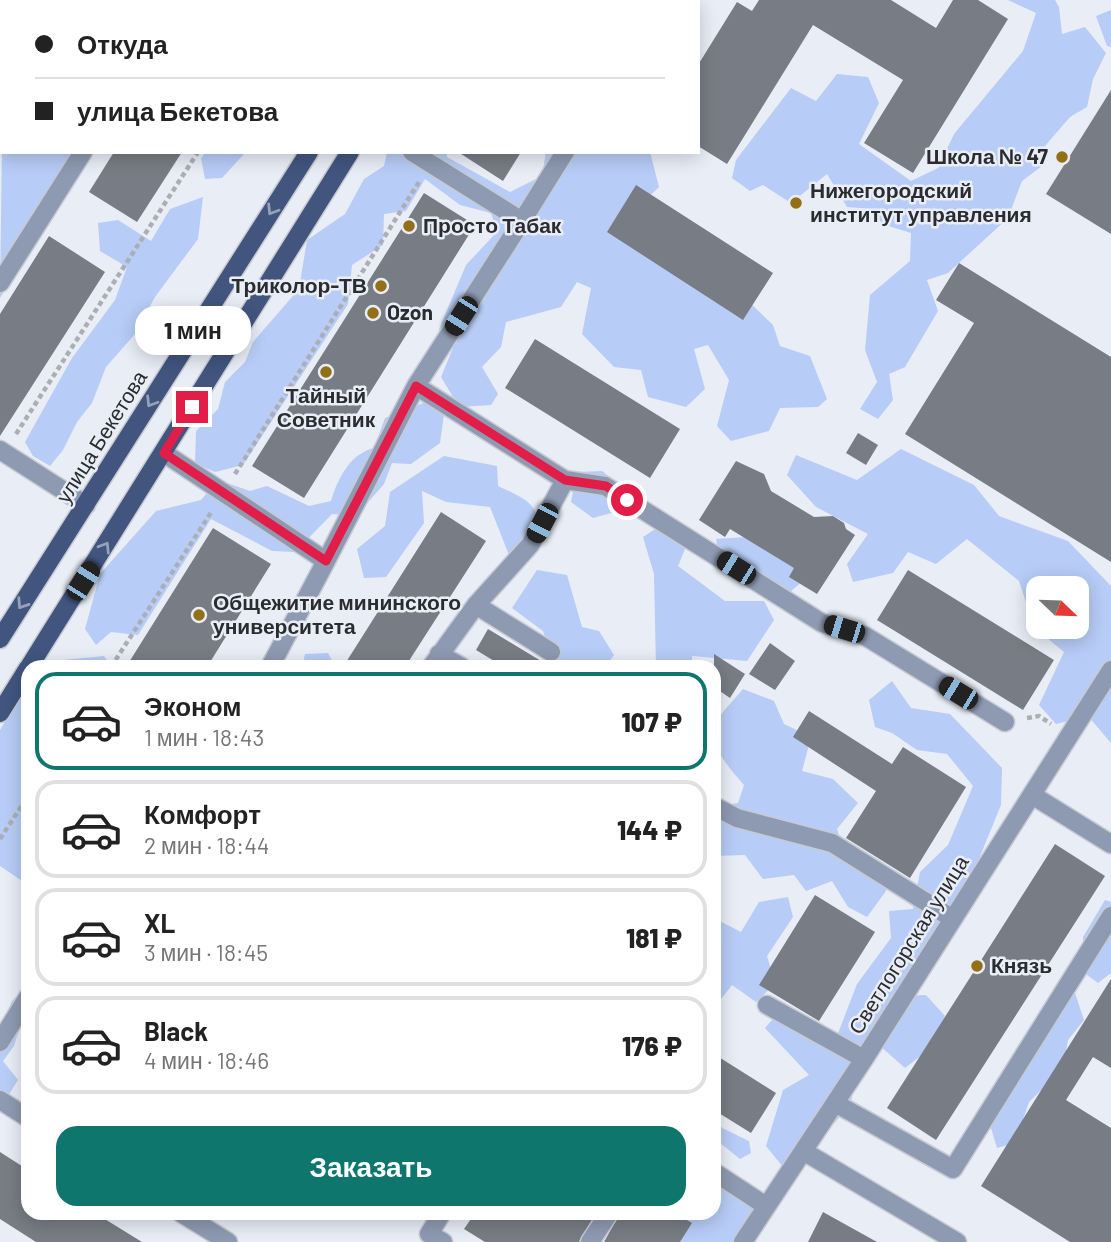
<!DOCTYPE html>
<html lang="ru">
<meta charset="utf-8">
<style>
body{margin:0;font-family:Barlow,sans-serif;background:#f2f2f2;color:#222;height:100vh;display:flex;flex-direction:column;font-size:26px;white-space:nowrap}
*{box-sizing:border-box;margin:0}
p{font-size:23px;color:#767676}
.icon{flex:none;width:38px;height:38px;fill:none;stroke:currentColor;stroke-width:2;stroke-linecap:round;stroke-linejoin:round}
.map{position:relative;flex:1;overflow:hidden}
.details{position:absolute;left:21px;top:660px;width:700px;height:560px;display:flex;flex-direction:column;background:#fff;border-radius:21px;box-shadow:0 4px 18px #0003}
.details>*{flex:none}
.guide{position:absolute;left:0px;top:0px;width:700px;height:154px;box-shadow:0 4px 18px #0003;display:grid;align-content:center;height:154px;padding:0 35px;background:#fff}
.needle{width:46px;rotate:113deg}
.controls{position:absolute;left:1026px;top:576px;display:grid;gap:14px}
.controls a{display:grid;place-items:center;width:63px;height:63px;border-radius:14px;background:#fff;box-shadow:0 4px 18px #0003;font-size:35px}
.end{position:absolute;width:32px;height:32px;margin:-16px;border:9px solid #e11d48;background:#fff;box-shadow:0 0 0 4px #fff}
.from{border-radius:50%}
.bubble{position:absolute;height:49px;border-radius:21px;background:#fff;box-shadow:0 4px 18px #0003;font-size:23px;font-weight:800;line-height:49px;text-align:center}
.car{position:absolute;width:21px;height:42px;margin:-21px -10px;border-radius:9px;box-shadow:0 0 5px 2px #0007;background:linear-gradient(#222 24%,#8ab4d8 0 40%,#222 0 76%,#8ab4d8 0 86%,#222 0)}
.guide b{display:flex;align-items:center;gap:24px;height:66px;font-size:26px}
.guide b+b{border-top:2px solid #e0e0e0}
.guide i{width:18px;height:18px;background:#222}
ul{padding:12px 0 0;list-style:none}
li{display:flex;align-items:center;gap:21px;height:98px;margin:0 14px 10px;padding:0 21px;border:4px solid #e0e0e0;border-radius:21px}
li div{flex:1}
li b{display:block;font-size:26px}
li em{font-style:normal;font-weight:800}
li.selected{border-color:#0f766e}
li>.icon{width:63px;height:63px;stroke-width:1.5}
.action{display:flex;gap:14px;margin-top:auto;padding:14px 35px}
.action a{flex:1;height:80px;border-radius:21px;background:#0f766e;color:#fff;font-size:28px;font-weight:800;line-height:80px;text-align:center}
.map>svg:first-child{display:block}
</style>
<div class="map">
<svg width="1111" height="1242" viewBox="0 0 1111 1242">
<rect width="100%" height="100%" fill="#e9edf6"/>
<path fill="#b7ccf6" fill-rule="evenodd" d="M1008 0H1055L1059 7 1062 34 1085 27 1106 53 1093 79 1087 107 1070 117 1045 146 1046 163 1022 181 1008 218 948 273 927 280 938 311 905 367 889 374 893 400 878 419 860 409 877 382 865 350 870 295 910 261 911 233 882 224 873 209 847 207 827 174 791 203 763 185 750 191 732 178 736 160 791 88 816 101 837 74 868 77 879 103 859 144 911 181 938 168 954 134 1023 51 1036 13Z
M1111 10V47L1107 46 1096 16Z
M2 142V152H88L63 198 31 215 19 267 0 298Z
M206 152H243L244 154 222 178 205 179 201 158Z
M387 152H446L447 157 510 192 542 176 546 152H650L659 187 616 228 747 300 773 325 780 346 810 356 827 399 818 407 780 408 769 431 731 441 717 426 729 380 708 345 694 349 705 389 686 407 648 397 641 370 614 367 582 334 591 288 577 282 561 307 506 322 501 347 482 367 498 394 491 405 459 407 441 377 453 348 439 329 466 265 497 232 491 213 460 205 425 179 406 211 384 214 383 245 352 265 348 304 243 465 215 472 195 463 196 431 218 409 225 382 245 362 253 342 299 289 307 240 345 214 364 179 384 166Z
M203 197 198 239 155 297 135 334 106 367 92 403 77 422 63 450 50 466 33 456 25 442 72 358 115 300 127 267 100 251 98 223 118 220 151 241 170 209Z
M426 402 444 414 440 443 411 464 392 463 384 484 356 516 332 514 295 552 272 551 211 519 138 635 111 632 96 645 85 629 100 574 156 511 201 500 218 480 250 491 267 486 309 506 331 501C338 478 350 454 374 448L385 418Z
M901 449 974 485 999 516 1068 541 1111 586V743L1088 716 1056 724 1039 705 1064 652 1034 627 1019 581 967 539 936 564 908 552 893 573 853 582 847 564 868 534 816 507 787 475 796 455 857 480ZM1038 588H1076V626H1038Z
M444 456 497 466 498 486C532 502 542 505 537 545L509 555 490 507 446 502 422 491 424 523 386 577 364 578 357 549 385 526 390 492Z
M602 471 627 491 615 512 593 518 571 502 577 472Z
M672 518 692 532 678 566 725 601H764L774 620 747 661 692 656V667H656L654 574 643 537Z
M790 534 805 579 790 592 752 586 719 554 716 539Z
M537 570 567 575 582 627 599 631 614 655 605 667H556L543 631 512 608Z
M328 653 334 664 333 667H302L305 654Z
M104 656 112 667H59L63 660Z
M892 681 911 708 950 714 1002 768 1001 805 965 893 930 938 898 996 926 995 945 1016 931 1048 905 1068 880 1046 858 1055 851 1103 819 1142 783 1167 766 1146 783 1090 809 1075 765 1028 780 1011 837 1036 857 984 891 938 889 911 913 909 920 872 948 845 973 786 947 754 917 750 892 733 875 727 869 700Z
M24 689H28V885L0 866V730Z
M743 689 774 701 784 724 811 737 802 771 833 779 858 803 837 829 847 862 885 868 886 891 867 917 848 907 832 881 806 891 794 875 763 879 745 855 714 856V807L738 803 744 785C732 771 705 743 716 723 722 711 734 700 743 689Z
M788 897 793 917 767 956 775 984 756 1002 732 985 722 998H714V918L741 932 759 902Z
M1105 900 1111 902V973L1098 983 1083 972V937Z
M28 985V1023L22 1021 14 1046 3 1061 18 1080 0 1109V1028L12 1001Z
M1075 993 1084 1020 1068 1040 1063 1069 1029 1102 1015 1143 997 1148 985 1108 1053 997Z
M714 1110 722 1128 749 1141 751 1153 740 1159 714 1138Z
M714 1163 750 1183 756 1213 738 1242H628L677 1231 678 1213H714Z"/>
<path fill="#787c84" d="M759 0H891L936 28 953 0H978L1008 19 913 173 864 143 903 80 813 25 727 164 698 146V65L737 2 752 11Z
M1111 90V234L1046 194Z
M114 152H182L137 222 89 192Z
M458 152H521L503 181Z
M636 185 773 273 743 320 607 232Z
M424 193 475 225 304 498 252 466Z
M49 236 105 272 0 436V314Z
M959 263 1111 357V562L905 434 974 323 936 300Z
M535 339 680 429 650 478 505 388Z
M858 433 878 445 866 465 846 453Z
M736 461 764 474 771 491 814 517 833 516 844 523 846 529 855 535 817 594 789 577 794 568 730 529 725 537 699 520Z
M441 512 486 541 405 667H343Z
M213 528 271 564 207 667H126Z
M908 570 1054 660 1023 710 877 620Z
M488 629 551 667H504L476 650Z
M770 643 795 661 775 690 749 674Z
M714 654 745 674 730 698 714 687Z
M809 711 892 764 903 747 966 787 910 878 846 838 876 791 793 737Z
M1055 844 1105 876 936 1140 887 1108Z
M815 895 875 932 819 1021 759 985Z
M1111 979V1068L1093 1057 1066 1100 1111 1128V1242H1070L981 1186Z
M714 1054 776 1093 751 1133 714 1110Z
M0 1152 28 1170V1213H95L142 1242H36L0 1219Z
M823 1212 877 1242H808Z
M475 1213H596L579 1242H485L464 1229Z
M620 1213H675L692 1223 680 1242H604Z"/>
<g fill="none" stroke-linecap="round" stroke-linejoin="round">
<g stroke="#c7cad2" stroke-width="21">
<path id="minor" d="M179 2 180 0
M522 221 565 152
M0 283 83 152
M416 386 565 480 605 486 822 623 865 636 1005 722
M0 450 86 505
M164 453 326 561 416 386 522 221 412 152
M476 605 551 652
M439 654 462 667
M270 667 326 561
M431 667 476 605 530 545 565 480
M1032 795 1111 844
M714 806 737 818 832 843 953 919
M767 1005 864 1059
M0 1042 28 997
M0 1100 28 1118
M835 1103 953 1169 1111 916
M803 1151 957 1242
M714 1172 766 1206
M181 1213 228 1242
M442 1213 429 1234 443 1242
M590 1242 609 1213
M743 1242 864 1059 1111 670"/>
</g>
<g stroke="#c7cad2" stroke-width="21">
<path id="major" d="M405 2 406 0
M445 2 446 0
M0 639 309 152
M29 667 350 152
M0 713 28 668"/>
</g>
<path stroke="#abaeb5" stroke-width="4.5" stroke-dasharray="5 3.5" stroke-linecap="butt" d="M546 0 549 2
M294 2 295 0
M537 2 538 0
M16 434 198 152
M235 474 419 182
M111 667 212 511
M1027 718 1039 716 1051 724
M0 839 28 796"/>
<use href="#minor" stroke="#8e9ab2" stroke-width="18"/>
<use href="#major" stroke="#41557f" stroke-width="18"/>
</g>
<defs><path id="oneway-chevron" d="M-2-3.5L2.5 0L-2 3.5" fill="none" stroke-width="1.6" stroke-linecap="round" stroke-linejoin="round" transform="scale(1.75)"/></defs>
<g stroke="#95a1ba">
<use href="#oneway-chevron" transform="translate(272 210) rotate(122)"/>
<use href="#oneway-chevron" transform="translate(151 402) rotate(122)"/>
<use href="#oneway-chevron" transform="translate(105 547) rotate(-58)"/>
<use href="#oneway-chevron" transform="translate(22 604) rotate(123)"/>
</g>
<g fill="none" stroke-linecap="round" stroke-linejoin="round">
<path stroke="#e11d48" stroke-width="9" d="M192 407 164 453 326 561 416 386 565 480 606 486 627 500"/>
</g>
<g fill="#936f17" stroke="#e9edf6" stroke-width="2.5">
<circle cx="1062" cy="157" r="7"/>
<circle cx="796" cy="203" r="7"/>
<circle cx="409" cy="226" r="7"/>
<circle cx="381" cy="286" r="7"/>
<circle cx="373" cy="313" r="7"/>
<circle cx="326" cy="372" r="7"/>
<circle cx="199" cy="615" r="7"/>
<circle cx="977" cy="966" r="7"/>
</g>
<g text-anchor="middle" stroke-width="5" stroke-linejoin="round" paint-order="stroke">
<g font-size="21" font-weight="bold" fill="#2a2c2f" stroke="#e9edf6" text-anchor="start">
<text x="1048" y="164" text-anchor="end">Школа № 47</text>
<text x="810" y="198">Нижегородский<tspan x="810" dy="24">институт управления</tspan></text>
<text x="423" y="233">Просто Табак</text>
<text x="367" y="293" text-anchor="end">Триколор-ТВ</text>
<text x="387" y="320">Ozon</text>
<text x="326" y="403" text-anchor="middle">Тайный<tspan x="326" dy="24">Советник</tspan></text>
<text x="213" y="610">Общежитие мининского<tspan x="213" dy="24">университета</tspan></text>
<text x="991" y="973">Князь</text>
</g>
<g font-size="21" fill="#2a2c2f" stroke="#e9edf6">
<text transform="translate(102 437) rotate(-58)" y="7">улица Бекетова</text>
<text transform="translate(909 945) rotate(-58)" y="7">Светлогорская улица</text>
</g>
</g>
</svg>
<div class="controls">
<a><svg class="needle" viewBox="-14 -14 28 28"><path d="M0-13l5 13h-10z" fill="#e53935"/><path d="M0 13l5-13h-10z" fill="#767676"/></svg></a>
</div>
<i class="end from" style="left:627px;top:500px"></i>
<i class="end" style="left:192px;top:407px"></i>
<div class="bubble" style="left:135px;top:306px;width:116px">1 мин</div>
<i class="car" style="left:461px;top:316px;rotate:212deg"></i>
<i class="car" style="left:542px;top:523px;rotate:208deg"></i>
<i class="car" style="left:736px;top:568px;rotate:302deg"></i>
<i class="car" style="left:83px;top:581px;rotate:32deg"></i>
<i class="car" style="left:844px;top:629px;rotate:287deg"></i>
<i class="car" style="left:958px;top:693px;rotate:301deg"></i>
<div class="guide">
<b><i class="from"></i>Откуда</b>
<b><i></i>улица Бекетова</b>
</div>
<section class="details">
<ul>
<li class="selected"><svg class="icon" aria-label="car" viewBox="0 0 24 24"><path d="M5 17H2v-5l4-1 3-4h7l3 4 3 1v5h-3M9 17h6M6 11h13"/><circle cx="7" cy="17" r="2"/><circle cx="17" cy="17" r="2"/></svg><div><b>Эконом</b><p>1 мин · 18:43</p></div><em>107 ₽</em></li>
<li><svg class="icon" aria-label="car" viewBox="0 0 24 24"><path d="M5 17H2v-5l4-1 3-4h7l3 4 3 1v5h-3M9 17h6M6 11h13"/><circle cx="7" cy="17" r="2"/><circle cx="17" cy="17" r="2"/></svg><div><b>Комфорт</b><p>2 мин · 18:44</p></div><em>144 ₽</em></li>
<li><svg class="icon" aria-label="car" viewBox="0 0 24 24"><path d="M5 17H2v-5l4-1 3-4h7l3 4 3 1v5h-3M9 17h6M6 11h13"/><circle cx="7" cy="17" r="2"/><circle cx="17" cy="17" r="2"/></svg><div><b>XL</b><p>3 мин · 18:45</p></div><em>181 ₽</em></li>
<li><svg class="icon" aria-label="car" viewBox="0 0 24 24"><path d="M5 17H2v-5l4-1 3-4h7l3 4 3 1v5h-3M9 17h6M6 11h13"/><circle cx="7" cy="17" r="2"/><circle cx="17" cy="17" r="2"/></svg><div><b>Black</b><p>4 мин · 18:46</p></div><em>176 ₽</em></li>
</ul>
<div class="action"><a>Заказать</a></div>
</section>
</div>
